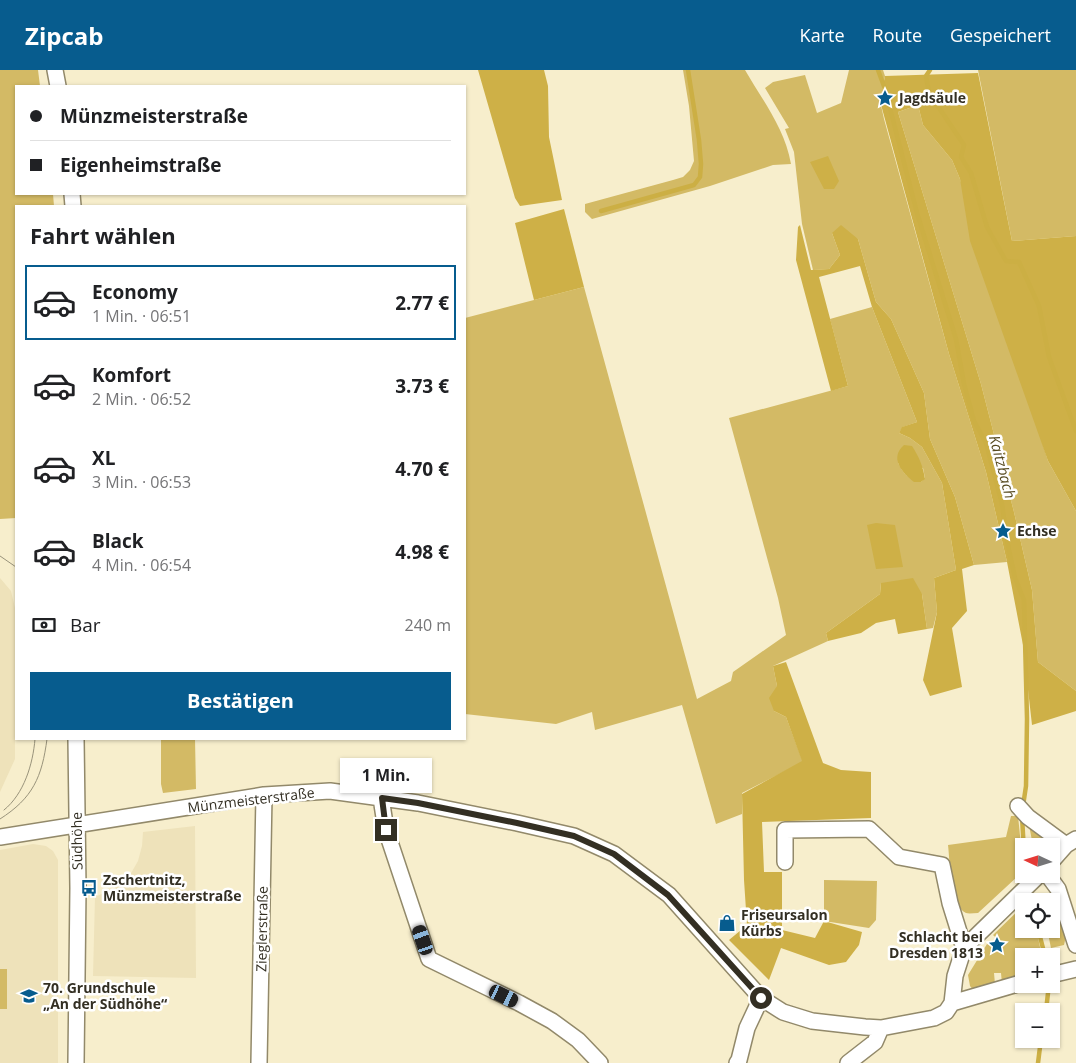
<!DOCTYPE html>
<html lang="de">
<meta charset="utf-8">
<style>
body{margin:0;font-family:"Open Sans",sans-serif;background:#f2f2f2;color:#202124;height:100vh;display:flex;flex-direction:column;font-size:19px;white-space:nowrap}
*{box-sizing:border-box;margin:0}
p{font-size:16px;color:#757577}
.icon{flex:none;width:28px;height:28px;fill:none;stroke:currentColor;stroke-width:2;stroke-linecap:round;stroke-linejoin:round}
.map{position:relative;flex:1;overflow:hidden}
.side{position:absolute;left:15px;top:135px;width:451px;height:535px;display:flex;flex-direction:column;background:#fff;border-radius:0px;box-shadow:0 1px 4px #0004}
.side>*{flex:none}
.guide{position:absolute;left:15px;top:15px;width:451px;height:110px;border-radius:0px;box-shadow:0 1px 4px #0004;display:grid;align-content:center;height:110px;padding:0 15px;background:#fff}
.needle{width:32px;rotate:274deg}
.tools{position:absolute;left:1015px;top:768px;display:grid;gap:10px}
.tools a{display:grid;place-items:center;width:45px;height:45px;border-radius:0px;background:#fff;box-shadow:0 1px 4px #0004;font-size:25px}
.end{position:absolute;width:22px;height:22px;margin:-11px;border:6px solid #332f23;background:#fff;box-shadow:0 0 0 2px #fff}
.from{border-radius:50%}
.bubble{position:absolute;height:35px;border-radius:0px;background:#fff;box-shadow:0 1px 4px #0004;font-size:16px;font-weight:700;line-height:35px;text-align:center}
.car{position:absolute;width:15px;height:30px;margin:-15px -8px;border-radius:6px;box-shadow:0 0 4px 1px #0007;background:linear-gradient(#222 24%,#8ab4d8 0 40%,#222 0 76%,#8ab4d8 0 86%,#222 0)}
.guide b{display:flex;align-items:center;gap:18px;height:48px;font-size:19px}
.guide b+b{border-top:1px solid #e0e0e0}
.guide i{width:12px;height:12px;background:#202124}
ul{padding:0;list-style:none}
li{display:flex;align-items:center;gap:15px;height:75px;margin:0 10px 8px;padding:0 5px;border:2px solid transparent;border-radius:0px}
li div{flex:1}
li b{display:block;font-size:19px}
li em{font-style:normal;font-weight:700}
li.active{border-color:#075c8e}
li>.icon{width:45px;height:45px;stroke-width:1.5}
h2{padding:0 15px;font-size:22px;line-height:60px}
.pay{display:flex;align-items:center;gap:12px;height:55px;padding:0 15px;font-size:19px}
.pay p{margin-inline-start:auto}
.action{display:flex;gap:10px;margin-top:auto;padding:10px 15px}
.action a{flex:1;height:58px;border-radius:0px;background:#075c8e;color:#fff;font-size:20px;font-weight:700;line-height:58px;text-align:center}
header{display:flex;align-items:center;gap:30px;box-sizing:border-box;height:70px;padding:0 25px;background:#075c8e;color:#fff}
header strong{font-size:24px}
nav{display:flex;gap:28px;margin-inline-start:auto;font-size:18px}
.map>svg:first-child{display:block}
</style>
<header>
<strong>Zipcab</strong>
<nav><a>Karte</a><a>Route</a><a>Gespeichert</a></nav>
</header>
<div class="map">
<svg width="1076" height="993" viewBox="0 0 1076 993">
<rect width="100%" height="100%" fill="#f7eecc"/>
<path fill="#eee2ba" d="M0 508 11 521 15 538V689L0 722Z
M195 756 196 908 93 906 95 827 113 819 130 805 138 791 142 776 143 762Z
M33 774 46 776 53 781 58 790V993H0V780Z"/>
<path fill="#d3ba65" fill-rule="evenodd" d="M0 0H38L40 16H16V124H53L54 136H16V448L0 449Z
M683 0H745C763 31 785 59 791 94L773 95 710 116 592 149 585 142V134L673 110 683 107 690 100 694 91 689 36Z
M849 0H883L885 6 880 31 884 49 949 284 986 402 1007 492 974 495 955 427 930 369 924 323 891 249 876 232 858 169 832 163 840 185 829 199 813 200 802 154 794 82 785 59 789 58 765 18 773 12 805 5 817 43 841 33Z
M978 0H1076V166L1012 171Z
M918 35 923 55 952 90 960 109 1048 391 1076 441V621L1038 592 1032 520 1014 442 981 314 898 42Z
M584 217 697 629 731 611 733 602 786 565 778 528 729 348 848 316 830 249 872 237 917 352 903 357 899 363 910 368 922 377 942 413 956 500 934 508 937 542 933 558 927 559 922 524 881 513 880 524 826 563 828 571 773 596 777 616 774 641 786 647 803 692 742 723V744L716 754 682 635 595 660 592 642 556 654 465 644V248ZM898 393 923 398 925 408 921 412C908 408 904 405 898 393Z
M161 669H195L196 719 163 723 161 714Z
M1011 746H1018L1022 785 1016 790 1018 806 978 843C974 843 969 844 966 843 950 836 950 791 948 775L1006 767Z
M1029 755 1047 768 1048 776H1033Z
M824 810 877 811 876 850 869 858 824 851Z
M1024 835V859H1036L1042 886H1024V907L1002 914 1001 903H994L995 914 974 921 970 916 968 905 987 874 997 880 999 879 1003 874 993 865Z
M1057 839 1066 866 1064 875 1051 878 1047 859H1051V840Z
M0 899H7V939H0Z"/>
<path fill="#ceb047" d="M478 0H544L548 16 549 67 562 130 520 136 515 128Z
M978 3 1012 171 1076 166V441L1048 391 970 171 960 109 952 90 923 55 918 35 898 42 981 314 1014 442 1032 520 1038 592 1076 621V641L1032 655 1023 575 1007 492 986 402 949 284 880 31 885 6Z
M828 86 839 111 834 119H824L810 92Z
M564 139 584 217 534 230 515 153Z
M800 155 811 200 829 199 840 185 832 163 841 155 858 169 876 232 891 249 924 323 930 369 955 427 974 495 962 499 967 541 952 558 962 617 930 626 923 610 937 542 934 508 956 500 942 413 922 377 910 368 899 363 902 357 917 352 872 237 860 196 819 207 848 316 831 321 796 190 798 157Z
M876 453 895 455 903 497 876 499 867 455Z
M913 508 922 524 927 559 898 564 895 549 876 553 861 563 828 571 826 563 880 524 881 513Z
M786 592 823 693 841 700 871 702V748L762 752 764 802H782V860L815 868 824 851 862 862 859 875 846 892 829 895 781 878 769 910 729 870 747 855 744 810 742 724 802 691 786 647 774 641 769 628 777 616 773 596Z"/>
<path fill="#ccaf44" d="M904 375 912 376C919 387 923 396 925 409L921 412H914C902 403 889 388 904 375Z"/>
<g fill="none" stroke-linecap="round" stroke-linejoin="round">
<path stroke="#ccaf44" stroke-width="4.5" d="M878 0 885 19 917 143 956 269 964 314 974 351 986 373 1002 434 1007 471 1015 508 1024 530 1027 649 1026 716 1023 736
M930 0 926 6 929 23 964 75 961 87 971 103 987 157 1006 191 1019 192 1039 236 1049 287 1076 361
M601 141 694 115 700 107 701 94 699 70 688 0
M1022 746 1024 782
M1030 820 1031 831
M1038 859 1045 886
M1046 941 1049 914
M1038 993 1041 969"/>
<g stroke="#92896a" stroke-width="18">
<path id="minor" d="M55 0 58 16
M72 124 73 136
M76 669 78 818 76 993
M381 728 386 760 429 889 519 933 552 951 578 970 600 993
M1018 736 1028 747 1066 775
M0 767 264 725 330 721 418 733 517 753 574 766 614 784 669 825 761 928 783 942 812 951 865 957 881 958 934 948 946 942 952 933 955 906 964 878 1040 804
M785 792V760L869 759 899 787 942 795 950 833 964 878
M1051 792 1066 775 1076 769
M1047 804 1058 819 1076 875
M1051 905 1076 899
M952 933 1024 912
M259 993 264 725
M737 993 739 990 747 958 761 928
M848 993 875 972 881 958"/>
</g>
<use href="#minor" stroke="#fff" stroke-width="15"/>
<path stroke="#99937b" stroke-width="1" d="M0 486 16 497
M4 740C24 724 33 694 35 669
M0 749C33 728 42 707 47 669"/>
</g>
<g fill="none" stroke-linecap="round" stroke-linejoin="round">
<path stroke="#332f23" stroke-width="6" d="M386 760 382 728 418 733 517 753 574 766 614 784 668 825 761 928"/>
</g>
<defs>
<g id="sight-bare" transform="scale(1.35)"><path d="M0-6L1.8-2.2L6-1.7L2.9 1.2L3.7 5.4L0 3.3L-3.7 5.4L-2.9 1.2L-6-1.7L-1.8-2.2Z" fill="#075c8e" stroke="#fff" stroke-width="2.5" paint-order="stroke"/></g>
<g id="bus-bare" transform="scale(1.35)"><path d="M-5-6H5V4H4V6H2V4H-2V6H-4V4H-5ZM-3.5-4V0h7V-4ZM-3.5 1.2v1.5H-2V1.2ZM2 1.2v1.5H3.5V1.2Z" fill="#075c8e" stroke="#fff" stroke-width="2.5" paint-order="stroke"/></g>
<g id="shop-bare" transform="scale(1.35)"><path d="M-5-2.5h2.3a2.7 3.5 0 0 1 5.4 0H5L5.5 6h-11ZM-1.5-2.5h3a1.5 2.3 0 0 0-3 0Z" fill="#075c8e" stroke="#fff" stroke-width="2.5" paint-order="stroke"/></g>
<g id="school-bare" transform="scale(1.35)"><path d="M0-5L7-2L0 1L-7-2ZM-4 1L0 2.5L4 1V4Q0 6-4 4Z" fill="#075c8e" stroke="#fff" stroke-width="2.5" paint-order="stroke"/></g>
</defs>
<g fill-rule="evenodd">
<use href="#sight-bare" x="885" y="28"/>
<use href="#sight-bare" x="1003" y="461"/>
<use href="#bus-bare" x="89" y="818"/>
<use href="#shop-bare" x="727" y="853"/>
<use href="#sight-bare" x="997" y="875"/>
<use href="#school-bare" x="29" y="926"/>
</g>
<g text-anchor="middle" stroke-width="5" stroke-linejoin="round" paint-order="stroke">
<g font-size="14" font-weight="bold" fill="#332f23" stroke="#fff" text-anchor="start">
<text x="899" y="33">Jagdsäule</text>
<text x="1017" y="466">Echse</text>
<text x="103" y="815">Zschertnitz,<tspan x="103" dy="16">Münzmeisterstraße</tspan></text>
<text x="741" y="850">Friseursalon<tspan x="741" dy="16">Kürbs</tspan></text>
<text x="983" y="872" text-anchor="end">Schlacht bei<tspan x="983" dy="16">Dresden 1813</tspan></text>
<text x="43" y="923">70. Grundschule<tspan x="43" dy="16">„An der Südhöhe“</tspan></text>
</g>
<g font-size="14" fill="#332f23" stroke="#fff">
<text transform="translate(251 730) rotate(-7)" y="5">Münzmeisterstraße</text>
<text transform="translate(77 771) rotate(-91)" y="5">Südhöhe</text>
<text transform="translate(262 859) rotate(-89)" y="5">Zieglerstraße</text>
</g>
<g font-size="15" font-style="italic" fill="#56491e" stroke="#fff">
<text transform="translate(1002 397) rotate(75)" y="5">Kaitzbach</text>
</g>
</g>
</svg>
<div class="tools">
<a><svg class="needle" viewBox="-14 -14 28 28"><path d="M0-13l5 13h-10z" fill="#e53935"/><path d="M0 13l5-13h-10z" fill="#757577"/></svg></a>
<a><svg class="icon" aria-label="locate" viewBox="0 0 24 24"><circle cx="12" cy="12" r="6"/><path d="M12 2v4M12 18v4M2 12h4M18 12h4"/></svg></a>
<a>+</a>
<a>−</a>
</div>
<i class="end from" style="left:761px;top:928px"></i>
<i class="end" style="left:386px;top:760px"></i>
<div class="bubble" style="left:340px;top:688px;width:92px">1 Min.</div>
<i class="car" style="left:423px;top:870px;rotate:341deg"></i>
<i class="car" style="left:504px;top:926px;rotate:116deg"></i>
<div class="guide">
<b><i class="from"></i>Münzmeisterstraße</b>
<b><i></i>Eigenheimstraße</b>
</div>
<section class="side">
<h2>Fahrt wählen</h2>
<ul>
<li class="active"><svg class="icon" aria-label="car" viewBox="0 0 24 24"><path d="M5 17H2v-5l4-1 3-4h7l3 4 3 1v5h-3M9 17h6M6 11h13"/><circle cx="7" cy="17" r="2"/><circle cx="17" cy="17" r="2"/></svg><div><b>Economy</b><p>1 Min. · 06:51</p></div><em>2.77 €</em></li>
<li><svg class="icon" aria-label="car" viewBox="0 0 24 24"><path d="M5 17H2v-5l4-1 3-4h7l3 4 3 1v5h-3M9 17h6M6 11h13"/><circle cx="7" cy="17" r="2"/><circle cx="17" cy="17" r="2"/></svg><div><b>Komfort</b><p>2 Min. · 06:52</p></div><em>3.73 €</em></li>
<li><svg class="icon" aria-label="car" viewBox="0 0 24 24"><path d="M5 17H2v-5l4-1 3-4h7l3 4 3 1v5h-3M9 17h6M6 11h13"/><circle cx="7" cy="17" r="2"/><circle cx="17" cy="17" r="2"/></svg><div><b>XL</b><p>3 Min. · 06:53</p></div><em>4.70 €</em></li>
<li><svg class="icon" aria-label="car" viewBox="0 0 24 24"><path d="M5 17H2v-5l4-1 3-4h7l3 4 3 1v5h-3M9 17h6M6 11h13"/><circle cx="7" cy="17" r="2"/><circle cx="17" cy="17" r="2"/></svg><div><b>Black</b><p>4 Min. · 06:54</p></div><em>4.98 €</em></li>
</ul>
<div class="pay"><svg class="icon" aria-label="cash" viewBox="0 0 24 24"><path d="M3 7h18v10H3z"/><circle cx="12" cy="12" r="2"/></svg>Bar<p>240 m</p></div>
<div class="action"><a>Bestätigen</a></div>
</section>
</div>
